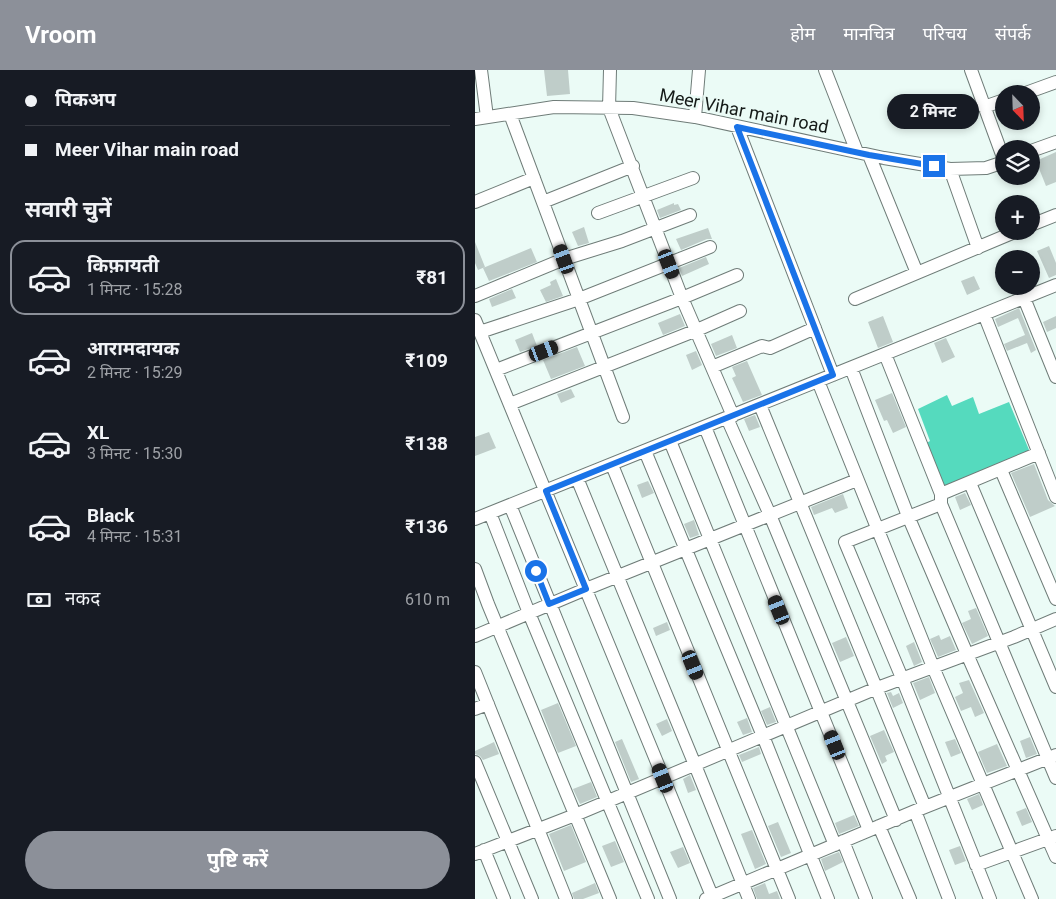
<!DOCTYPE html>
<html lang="hi">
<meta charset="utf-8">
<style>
body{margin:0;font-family:Roboto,"Noto Sans Devanagari",sans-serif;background:#242831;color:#f1f3f6;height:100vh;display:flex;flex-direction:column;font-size:19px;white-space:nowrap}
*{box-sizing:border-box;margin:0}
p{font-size:16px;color:#9ea1a6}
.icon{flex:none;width:28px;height:28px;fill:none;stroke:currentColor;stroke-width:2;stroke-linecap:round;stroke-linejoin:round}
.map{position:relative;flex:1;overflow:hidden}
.drawer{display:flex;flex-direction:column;background:#171b24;width:475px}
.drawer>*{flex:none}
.top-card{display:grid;align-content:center;height:110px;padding:0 25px;background:#171b24}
.needle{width:32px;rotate:157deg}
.buttons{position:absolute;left:520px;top:15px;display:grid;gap:10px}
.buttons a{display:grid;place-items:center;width:45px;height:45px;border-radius:50%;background:#171b24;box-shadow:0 2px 8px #0003;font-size:25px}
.end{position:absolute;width:22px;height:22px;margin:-11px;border:6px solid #1a73e8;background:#fff;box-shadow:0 0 0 2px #fff}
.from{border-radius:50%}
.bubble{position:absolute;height:35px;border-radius:18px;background:#171b24;box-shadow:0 2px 8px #0003;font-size:16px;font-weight:700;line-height:35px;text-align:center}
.car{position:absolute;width:15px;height:30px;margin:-15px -8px;border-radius:6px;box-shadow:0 0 4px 1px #0007;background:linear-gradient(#222 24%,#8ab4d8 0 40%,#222 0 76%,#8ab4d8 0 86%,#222 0)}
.top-card b{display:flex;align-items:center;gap:18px;height:48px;font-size:19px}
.top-card b+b{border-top:1px solid #363941}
.top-card i{width:12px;height:12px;background:#f1f3f6}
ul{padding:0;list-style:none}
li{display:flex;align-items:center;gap:15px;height:75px;margin:0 10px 8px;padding:0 15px;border:2px solid transparent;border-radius:15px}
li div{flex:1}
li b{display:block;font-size:19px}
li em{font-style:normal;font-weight:700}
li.on{border-color:#8c9099}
li>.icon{width:45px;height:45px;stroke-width:1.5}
h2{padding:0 25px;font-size:22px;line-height:60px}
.pay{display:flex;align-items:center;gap:12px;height:55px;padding:0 25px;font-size:19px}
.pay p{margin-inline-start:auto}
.action{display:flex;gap:10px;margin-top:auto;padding:10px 25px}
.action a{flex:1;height:58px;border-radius:30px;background:#8c9099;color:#fff;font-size:20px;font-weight:700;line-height:58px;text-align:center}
header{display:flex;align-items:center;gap:30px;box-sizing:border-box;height:70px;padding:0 25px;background:#8c9099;color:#fff}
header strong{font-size:24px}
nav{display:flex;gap:28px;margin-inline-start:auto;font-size:18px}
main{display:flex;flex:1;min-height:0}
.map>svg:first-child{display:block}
</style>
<header>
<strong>Vroom</strong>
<nav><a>होम</a><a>मानचित्र</a><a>परिचय</a><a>संपर्क</a></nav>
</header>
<main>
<section class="drawer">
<div class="top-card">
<b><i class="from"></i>पिकअप</b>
<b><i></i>Meer Vihar main road</b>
</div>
<h2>सवारी चुनें</h2>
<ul>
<li class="on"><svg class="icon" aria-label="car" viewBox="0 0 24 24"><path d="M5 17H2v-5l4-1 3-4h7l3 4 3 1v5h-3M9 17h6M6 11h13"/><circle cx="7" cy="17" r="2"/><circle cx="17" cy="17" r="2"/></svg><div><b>किफ़ायती</b><p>1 मिनट · 15:28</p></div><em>₹81</em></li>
<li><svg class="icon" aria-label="car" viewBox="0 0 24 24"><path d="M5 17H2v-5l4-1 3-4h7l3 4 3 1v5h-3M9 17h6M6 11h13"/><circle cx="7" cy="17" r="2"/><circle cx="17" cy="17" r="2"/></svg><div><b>आरामदायक</b><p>2 मिनट · 15:29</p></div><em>₹109</em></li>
<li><svg class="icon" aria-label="car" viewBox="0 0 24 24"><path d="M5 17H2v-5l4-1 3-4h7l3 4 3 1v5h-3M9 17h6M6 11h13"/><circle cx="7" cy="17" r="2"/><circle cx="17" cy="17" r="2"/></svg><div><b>XL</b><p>3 मिनट · 15:30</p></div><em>₹138</em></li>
<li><svg class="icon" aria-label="car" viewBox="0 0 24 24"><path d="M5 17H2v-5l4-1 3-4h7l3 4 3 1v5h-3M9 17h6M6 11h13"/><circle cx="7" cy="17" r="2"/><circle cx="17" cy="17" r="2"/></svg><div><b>Black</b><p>4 मिनट · 15:31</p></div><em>₹136</em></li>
</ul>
<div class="pay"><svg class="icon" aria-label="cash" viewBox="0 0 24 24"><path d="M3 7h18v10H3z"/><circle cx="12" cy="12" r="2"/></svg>नकद<p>610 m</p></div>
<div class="action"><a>पुष्टि करें</a></div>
</section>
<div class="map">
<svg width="581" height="829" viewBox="0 0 581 829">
<rect width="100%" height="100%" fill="#ebfbf6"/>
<path fill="#55dabe" d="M472 325 477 336 498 327 504 344 534 332 557 387 468 423 448 375 455 371 443 339Z"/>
<path fill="#bfcdc9" d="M69 0H93L95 24 72 26Z
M581 82V112L571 116 561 91Z
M199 133V135L203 134 206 140 185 148 182 140Z
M109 157 114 173 103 176 97 162Z
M233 158 237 169H232L206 180 201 169Z
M0 172 10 197 3 200 0 193Z
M574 176 581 193V205L574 208 562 181Z
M56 178 62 192 14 211 8 198Z
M231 187 234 194 207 206 204 198Z
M499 206 505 219 492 225 486 211Z
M81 209 88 226 71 232 65 220 76 215 75 212Z
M37 219 41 228 17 237 14 229Z
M544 238 561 280 556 283 552 273 532 281 529 274 550 265 543 248 523 257 520 249Z
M205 244 210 256 188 265 183 253Z
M408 246 418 272 403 278 393 252Z
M581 246V258L572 262 568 252Z
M57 263 62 276 45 282 40 270Z
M257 265 262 278 241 286 236 274Z
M471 268 480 287 467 293 459 273Z
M102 277 110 296 76 309 68 290Z
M221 281 227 295 217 300 211 285Z
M272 291 287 325 268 332 257 308 261 306 257 297Z
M96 319 100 327 86 333 82 324Z
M417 323 431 357 418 363 412 350 409 351 400 330Z
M280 345 285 357 274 361 269 349Z
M14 362 21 378 0 386V367Z
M559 394 573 430 580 436 555 447 536 403Z
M173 411 179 423 167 428 162 415Z
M490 423 496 435 485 440 480 427Z
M368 424 373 438 360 443 357 438 339 445 336 437Z
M219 450 224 465 215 468 209 454Z
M501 538 513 566 497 574 487 553 496 549 493 541Z
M192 552 195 560 181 566 178 558Z
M464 565 466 570 475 566 481 580 463 587 455 569Z
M371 567 379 586 365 592 357 573Z
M439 572 447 592 439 596 431 576Z
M454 607 460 623 445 630 438 613Z
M494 610 509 643 500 647 496 637 486 641 480 627 488 623 484 613Z
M416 622 418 626 424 623 428 633 418 638 412 623Z
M83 633 101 676 83 683 66 640Z
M295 637 301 652 292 655 286 641Z
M272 648 277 662 268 665 262 652Z
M192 649 197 661 187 666 181 654Z
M409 660 419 682 410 686 412 691 407 694 395 666Z
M555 667 562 684 551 688 545 671Z
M147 669 164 709 156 712 140 672Z
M480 669 486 683 476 687 470 672Z
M19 672 24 684 8 690 5 686 0 684V681Z
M522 674 532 696 512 703 503 682Z
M284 677 286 684 267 692 264 685Z
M215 705 221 720 213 723 208 709Z
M116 712 122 727 105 734 98 719Z
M504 724 508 735 497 740 492 729Z
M551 738 557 752 547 756 541 742Z
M379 745 384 756 364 764 360 753Z
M303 752 316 783 306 787 293 756Z
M96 755 111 792 89 801 74 764Z
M277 760 291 794 280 799 266 764Z
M140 771 149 792 136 797 127 776Z
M485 776 491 791 480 795 474 780Z
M208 777 215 793 203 798 195 782Z
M364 782 368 792 350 801 346 789Z
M120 813 124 823 108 829H99L97 823Z
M290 813 294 824 302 821 305 829H282L278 818Z"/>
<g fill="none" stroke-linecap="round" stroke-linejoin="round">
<g stroke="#6f7c78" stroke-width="14">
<path id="minor" d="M6 0 12 47
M135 0 134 38 207 228 258 346
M350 0 382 82
M496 0 529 90
M548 24 581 12
M509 37 529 30
M35 44 148 347
M220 47 224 0
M0 49 79 37 158 38 220 47 409 88 475 99 511 98 529 92
M262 57 358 305
M556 81 581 72
M394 85 442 203
M475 99 503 178
M0 132 59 108
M68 132 158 96
M123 143 218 108
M556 155 581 145
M0 226 89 189 147 171 215 145
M549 228 581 307
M380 229 542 161
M509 244 581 427
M0 250 237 826
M5 262 104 229 235 177
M410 284 466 424
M237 297 287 276 295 278 340 258
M376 298 433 446 492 584 581 787
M21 300 207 228 262 205
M343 311 458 597 557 829
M35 334 222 260 265 241
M285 335 450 737
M252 348 295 445 421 750
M230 357 394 760
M195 371 360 775
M170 381 288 666 353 829
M137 395 314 829
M526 400 581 529
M102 408 220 695 274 829
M495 413 581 617
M466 434 581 708
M35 435 195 829
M15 443 54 543 173 829
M0 449 581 215
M0 499 13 534 135 829
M0 566 111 519 382 410
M0 602 91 829
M0 639 13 634
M0 692 57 829
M440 741 474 829
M404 756 435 829
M368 771 391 829
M9 780 29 829
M0 784 100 745 402 618 539 567 581 549
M501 795 581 766
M231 829 440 741 581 685
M515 829 427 608 370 472 466 434V424L564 383"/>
</g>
<use href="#minor" stroke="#fff" stroke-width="12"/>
</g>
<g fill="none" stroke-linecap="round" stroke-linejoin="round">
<path stroke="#1a73e8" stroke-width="6" d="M61 501 74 534 111 519 71 421 358 305 262 57 394 85 459 96"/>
</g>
<g text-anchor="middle" stroke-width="5" stroke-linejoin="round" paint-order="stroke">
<g font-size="18" fill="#151a18" stroke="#ebfbf6">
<text transform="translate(269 41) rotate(11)" y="6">Meer Vihar main road</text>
</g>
</g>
</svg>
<div class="buttons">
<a><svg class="needle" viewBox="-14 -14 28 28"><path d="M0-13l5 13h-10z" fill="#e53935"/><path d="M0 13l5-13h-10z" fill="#9ea1a6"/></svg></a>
<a><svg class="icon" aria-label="layers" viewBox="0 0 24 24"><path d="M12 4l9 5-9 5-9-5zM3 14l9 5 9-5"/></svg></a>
<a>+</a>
<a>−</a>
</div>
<i class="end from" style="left:61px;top:501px"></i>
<i class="end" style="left:459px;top:96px"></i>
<div class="bubble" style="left:412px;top:24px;width:92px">2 मिनट</div>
<i class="car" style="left:89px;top:189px;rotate:340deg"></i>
<i class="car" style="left:194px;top:194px;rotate:159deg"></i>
<i class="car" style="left:69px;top:281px;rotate:69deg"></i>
<i class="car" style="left:304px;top:540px;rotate:338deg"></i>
<i class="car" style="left:218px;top:595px;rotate:158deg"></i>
<i class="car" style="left:360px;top:675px;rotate:338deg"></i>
<i class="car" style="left:188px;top:708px;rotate:338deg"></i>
</div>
</main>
